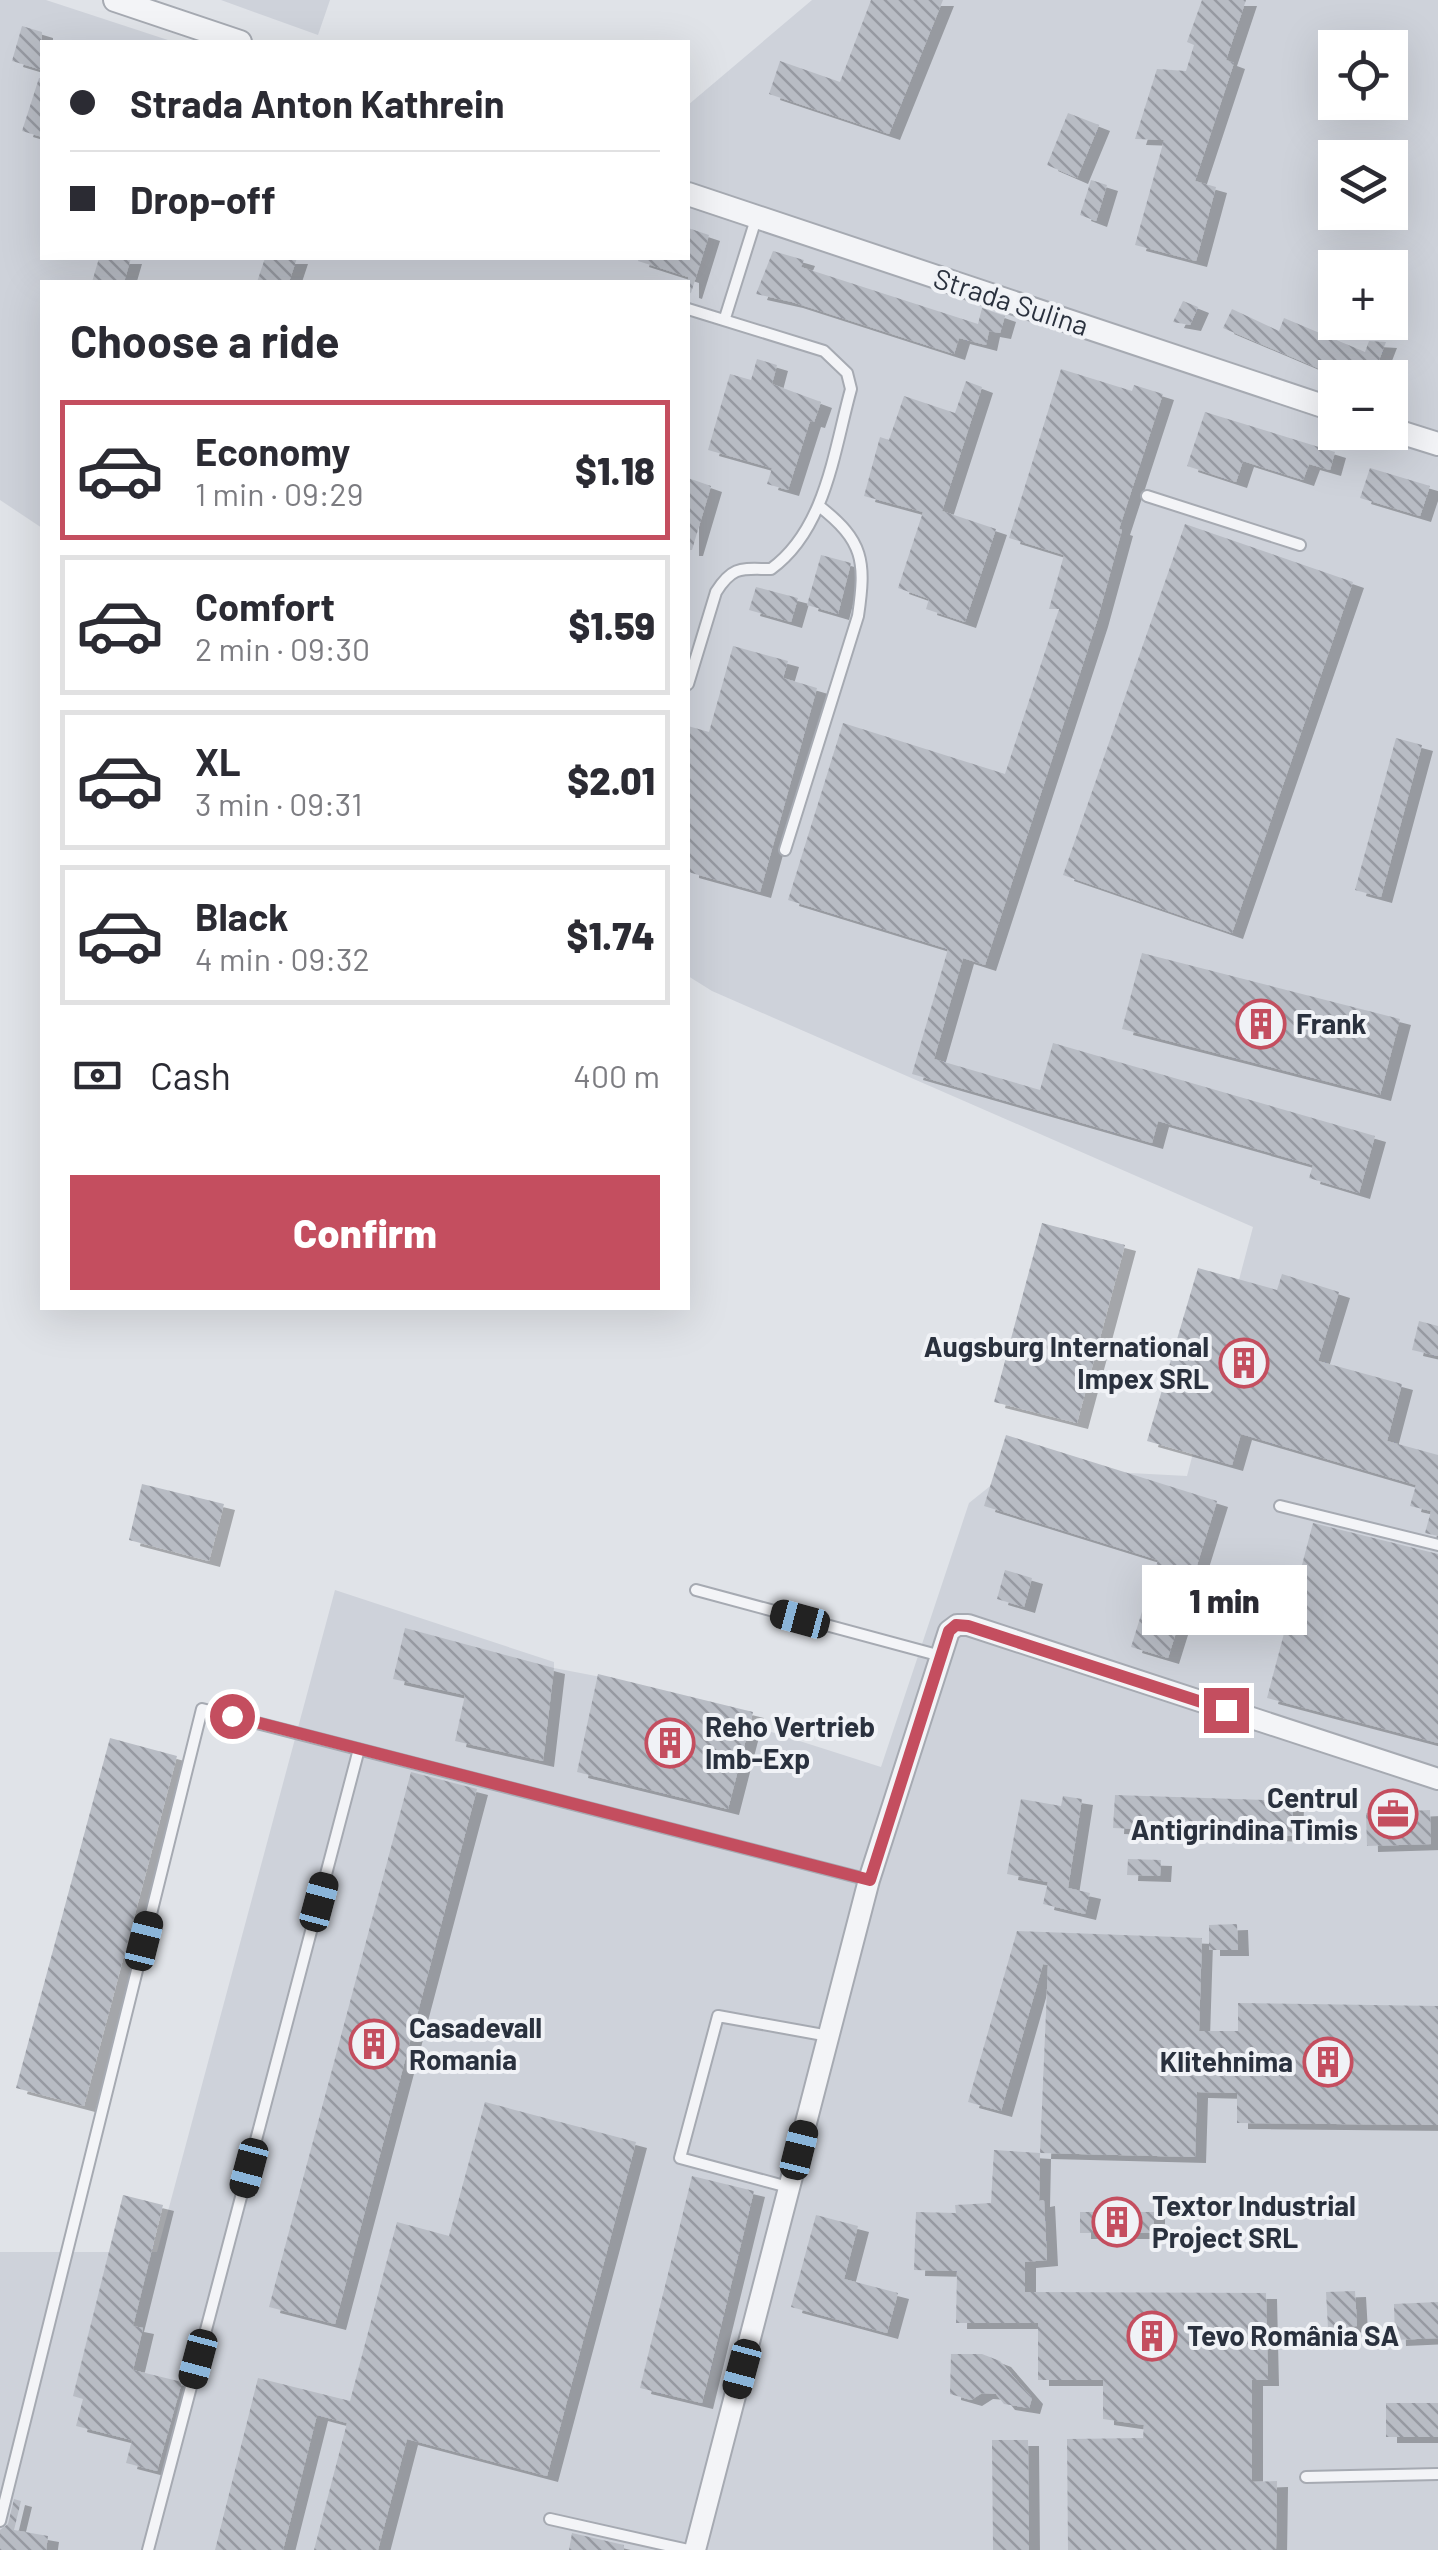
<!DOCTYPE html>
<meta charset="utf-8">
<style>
body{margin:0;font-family:Barlow,sans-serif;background:#f7f7f7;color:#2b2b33;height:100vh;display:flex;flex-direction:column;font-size:38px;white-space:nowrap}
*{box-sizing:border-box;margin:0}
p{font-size:32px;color:#7c7c81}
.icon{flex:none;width:55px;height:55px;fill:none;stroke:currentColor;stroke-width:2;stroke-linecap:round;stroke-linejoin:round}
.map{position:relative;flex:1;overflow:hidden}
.drawer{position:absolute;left:40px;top:280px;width:650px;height:1030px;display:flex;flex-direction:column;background:#fff;border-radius:0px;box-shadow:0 10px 40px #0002}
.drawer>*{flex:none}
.hud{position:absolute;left:40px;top:40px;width:650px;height:220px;border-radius:0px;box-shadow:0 10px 40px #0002;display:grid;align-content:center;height:220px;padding:0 30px;background:#fff}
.controls{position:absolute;left:1318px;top:30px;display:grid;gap:20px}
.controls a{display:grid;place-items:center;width:90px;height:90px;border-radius:0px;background:#fff;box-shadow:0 10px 40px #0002;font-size:50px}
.end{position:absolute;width:45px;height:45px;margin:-22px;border:12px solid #c44e5f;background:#fff;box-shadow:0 0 0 5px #fff}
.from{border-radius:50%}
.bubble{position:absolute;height:70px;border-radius:0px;background:#fff;box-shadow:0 10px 40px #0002;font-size:32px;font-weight:800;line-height:70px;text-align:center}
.car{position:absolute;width:30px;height:60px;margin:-30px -15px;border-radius:12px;box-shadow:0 0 8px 2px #0007;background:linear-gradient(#222 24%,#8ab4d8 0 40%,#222 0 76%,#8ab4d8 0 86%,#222 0)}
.hud b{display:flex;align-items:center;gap:35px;height:95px;font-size:38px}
.hud b+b{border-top:2px solid #e1e1e2}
.hud i{width:25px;height:25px;background:#2b2b33}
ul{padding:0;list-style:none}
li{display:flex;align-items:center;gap:30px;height:140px;margin:0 20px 15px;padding:0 10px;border:5px solid #e1e1e2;border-radius:0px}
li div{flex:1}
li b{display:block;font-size:38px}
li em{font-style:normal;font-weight:800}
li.current{border-color:#c44e5f}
li>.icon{width:90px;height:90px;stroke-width:1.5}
h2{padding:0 30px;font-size:45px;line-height:120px}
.pay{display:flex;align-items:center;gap:25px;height:110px;padding:0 30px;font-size:38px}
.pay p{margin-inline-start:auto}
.action{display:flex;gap:20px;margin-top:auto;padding:20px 30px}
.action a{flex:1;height:115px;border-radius:0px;background:#c44e5f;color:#fff;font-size:40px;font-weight:800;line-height:115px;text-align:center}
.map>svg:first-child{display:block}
</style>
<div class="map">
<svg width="1438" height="2550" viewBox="0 0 1438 2550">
<defs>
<pattern id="building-back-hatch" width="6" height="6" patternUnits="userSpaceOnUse" patternTransform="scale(2.5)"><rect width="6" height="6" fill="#b8bcc4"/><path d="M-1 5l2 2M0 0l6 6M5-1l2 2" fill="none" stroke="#9699a1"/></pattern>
<filter id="shadow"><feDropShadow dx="11" dy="6" stdDeviation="0" flood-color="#0004"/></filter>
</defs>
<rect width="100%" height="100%" fill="#e0e3e8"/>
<path fill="#ced2da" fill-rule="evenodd" d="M0 0H46L174 42H42V258H688V105L812 0H1438V2550H0V2252H157L335 1590 554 1662V1668L596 1676 881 1767 969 1503 1014 1467 1187 1476 1253 1227 712 991 688 976V282H42V528L0 500ZM1335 48H1390V102H1335ZM1335 158H1390V212H1335ZM1335 268H1390V322H1335ZM1335 378H1390V432H1335Z
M221 0H330L318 35Z"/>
<path fill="url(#building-back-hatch)" filter="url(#shadow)" d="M871 0H943L889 134 769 94 780 61 840 82Z
M1202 0H1246L1226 60 1234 63 1195 181 1216 187 1196 261 1135 245 1164 140 1135 139 1157 69 1186 71 1194 45 1187 42Z
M22 26 42 32V70L12 61Z
M39 78H42V137L22 131Z
M1068 113 1099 125 1077 178 1047 165Z
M1091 180 1107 185 1096 221 1080 215Z
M688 228 709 235 691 293 688 292V277L638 261 639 258H688Z
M773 251 804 260 801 267 978 324 982 308 1005 316 1000 333 989 331 986 345 959 338 954 354 792 302 756 294Z
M99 258H131L124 282H92Z
M265 258H297L289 282H257Z
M1183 301 1198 307 1190 325 1173 322Z
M1232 309 1279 331 1284 318 1365 352 1369 341 1386 342 1372 378H1341L1223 328Z
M757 359 777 365 772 384 821 402 814 422 810 421 788 490 767 484 772 468 708 450 730 374 751 380Z
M1061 369 1132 391 1134 385 1163 394 1119 529 1122 530 1097 621 985 965 963 958 934 1059 1040 1090 1053 1043 1375 1136 1359 1193 1309 1178 1313 1165 1158 1121 1152 1143 912 1074 948 949 788 900 843 723 1005 774 1059 609H1049L1064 555 1009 538Z
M966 381 982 387 942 511 996 529 965 622 926 609 929 599 898 588 923 512 864 496 880 437 889 440 904 396 955 413Z
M1205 412 1335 452 1330 470 1309 464 1303 480 1243 461 1236 482 1187 466Z
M1370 468 1430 486 1420 516 1360 498Z
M688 478 711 486 692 550H688Z
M1185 524 1353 582 1232 933 1063 875Z
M821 555 851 563 838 614 807 605Z
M756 587 798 598 791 622 749 610Z
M733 646 788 661 783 678 817 688 760 892 688 872V726L709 732Z
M1396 738 1422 745 1381 897 1355 890Z
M1142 953 1400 1019 1380 1095 1122 1029Z
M1042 1223 1125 1245 1077 1423 994 1402Z
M1198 1268 1277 1290 1282 1274 1339 1292 1318 1361 1402 1384 1387 1441 1438 1455V1536L1425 1533 1431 1511 1410 1506 1416 1485 1241 1434 1232 1465 1147 1441Z
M1419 1321 1438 1326V1356L1412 1350Z
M1006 1435 1217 1501 1168 1658 1131 1647 1158 1560 984 1506Z
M142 1484 224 1504 209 1561 129 1540Z
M1313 1523 1438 1554V1743L1267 1698Z
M1005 1570 1032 1578 1024 1607 997 1599Z
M405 1628 554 1668 543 1761 455 1741 465 1695 393 1679Z
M598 1674 753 1712 728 1809 577 1772Z
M110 1738 177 1756 84 2106 16 2088Z
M411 1772 477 1789 335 2324 269 2307Z
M1115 1795 1293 1801 1292 1836 1113 1828Z
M1063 1796 1082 1799 1068 1888 1090 1893 1085 1914 1043 1904 1048 1882 1007 1874 1021 1799 1061 1806Z
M1430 1810 1431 1844 1367 1846 1366 1813Z
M1128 1859 1161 1860 1160 1876 1127 1875Z
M1237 1924 1238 1950H1209V1925Z
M1017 1931 1202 1938 1199 2031H1238V2003L1438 2006V2125L1237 2123V2093L1197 2092 1195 2157 1040 2153 1048 1965 1043 1964 1001 2111 968 2102Z
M485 2102 636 2142 547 2476 407 2439 378 2550H314L347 2423 317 2415 283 2550H215L258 2378 350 2401 397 2222 449 2236Z
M994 2150 1040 2153 1039 2201 1044 2200 1047 2260 1025 2262V2292L1266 2293 1268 2380H1252V2482L1277 2481 1276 2550H1068L1067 2439 1143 2438 1144 2425 1103 2419V2380H1038V2323H956L957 2271 914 2270 916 2212 956 2213 955 2205 991 2203Z
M692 2176 754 2191 702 2403 640 2388Z
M123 2195 163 2205 133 2326 143 2328 133 2370 182 2382 157 2471 126 2463 132 2440 76 2426 83 2399 73 2396Z
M1080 2212H1154V2233H1080Z
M816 2215 858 2226 844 2279 898 2293 887 2333 791 2307Z
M1355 2291 1357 2326 1328 2328 1326 2292Z
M1438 2302V2338L1395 2340 1394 2304Z
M951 2354H982L1000 2361 1032 2398 1029 2408 1004 2404 996 2394 982 2393 971 2400 950 2394Z
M1386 2403H1438V2437H1386Z
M992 2440H1028L1029 2550H993Z
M14 2499 21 2501 14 2530 48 2536 46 2550H0V2530L8 2524Z
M572 2533 624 2545V2550H569Z"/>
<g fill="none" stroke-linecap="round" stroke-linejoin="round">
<g stroke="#a6aab2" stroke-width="14">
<path id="service" d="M688 309 824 351 847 373 851 389C834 450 826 529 771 569 742 569 733 565 716 592L688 684
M725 318 756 219
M1147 496 1300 545
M785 850 858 616C866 561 864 541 819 506
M1280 1506 1438 1545
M696 1590 941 1656
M788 2187 680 2158 718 2016 829 2036
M1306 2477 1438 2474
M550 2519 688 2550
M0 2521 202 1709 869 1880
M148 2550 359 1749"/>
</g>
<g stroke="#a6aab2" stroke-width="24">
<path id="minor" d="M695 2550 869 1880 949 1631 957 1625H968L1438 1779"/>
</g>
<g stroke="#a6aab2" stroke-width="26">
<path id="tertiary" d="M115 0 240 42
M688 194 1335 410
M1390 429 1438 444"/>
</g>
<use href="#service" stroke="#f3f4f7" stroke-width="10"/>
<use href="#minor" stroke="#f3f4f7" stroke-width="20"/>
<use href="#tertiary" stroke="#f3f4f7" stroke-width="22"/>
</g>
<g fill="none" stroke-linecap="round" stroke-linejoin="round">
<path stroke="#c44e5f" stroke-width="12" d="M232 1716 870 1880 949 1631 956 1625 968 1626 1226 1710"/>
</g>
<defs>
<g id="building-ring" transform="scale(2.5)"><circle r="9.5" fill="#f0f2f6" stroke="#c44e5f" stroke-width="1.5"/><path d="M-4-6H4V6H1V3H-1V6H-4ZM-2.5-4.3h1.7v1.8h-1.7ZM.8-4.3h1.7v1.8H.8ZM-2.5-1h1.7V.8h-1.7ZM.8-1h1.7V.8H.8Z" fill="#c44e5f"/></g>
<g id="office-ring" transform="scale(2.5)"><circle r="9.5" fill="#f0f2f6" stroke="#c44e5f" stroke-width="1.5"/><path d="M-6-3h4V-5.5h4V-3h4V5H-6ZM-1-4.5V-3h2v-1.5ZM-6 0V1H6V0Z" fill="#c44e5f"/></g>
</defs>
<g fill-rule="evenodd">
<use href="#building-ring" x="1261" y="1024"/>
<use href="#building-ring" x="1244" y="1363"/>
<use href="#building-ring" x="670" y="1743"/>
<use href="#office-ring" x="1393" y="1814"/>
<use href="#building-ring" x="374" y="2044"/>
<use href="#building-ring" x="1328" y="2062"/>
<use href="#building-ring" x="1117" y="2222"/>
<use href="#building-ring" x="1152" y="2336"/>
</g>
<g text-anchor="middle" stroke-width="8" stroke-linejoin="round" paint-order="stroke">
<g font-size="28" fill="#2a313e" stroke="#f0f2f6">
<text transform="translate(1011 302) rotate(18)" y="10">Strada Sulina</text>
</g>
<g font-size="28" font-weight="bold" fill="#2a313e" stroke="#f0f2f6" text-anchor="start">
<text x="1296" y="1034">Frank</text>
<text x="1209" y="1357" text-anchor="end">Augsburg International<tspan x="1209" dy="32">Impex SRL</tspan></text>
<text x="705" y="1737">Reho Vertrieb<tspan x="705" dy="32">Imb-Exp</tspan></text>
<text x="1358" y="1808" text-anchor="end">Centrul<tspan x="1358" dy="32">Antigrindina Timis</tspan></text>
<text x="409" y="2038">Casadevall<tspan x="409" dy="32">Romania</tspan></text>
<text x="1293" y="2072" text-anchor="end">Klitehnima</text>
<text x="1152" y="2216">Textor Industrial<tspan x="1152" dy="32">Project SRL</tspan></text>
<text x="1187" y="2346">Tevo România SA</text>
</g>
</g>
</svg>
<div class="controls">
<a><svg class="icon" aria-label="locate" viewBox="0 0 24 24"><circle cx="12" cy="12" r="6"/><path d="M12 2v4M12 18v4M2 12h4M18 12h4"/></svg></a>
<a><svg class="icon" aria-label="layers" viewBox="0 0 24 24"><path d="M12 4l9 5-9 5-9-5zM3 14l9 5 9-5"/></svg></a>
<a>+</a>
<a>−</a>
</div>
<i class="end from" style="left:232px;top:1716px"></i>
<i class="end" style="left:1226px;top:1710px"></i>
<div class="bubble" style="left:1142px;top:1565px;width:165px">1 min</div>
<i class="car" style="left:800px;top:1619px;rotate:285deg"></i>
<i class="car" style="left:319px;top:1902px;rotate:15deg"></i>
<i class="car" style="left:144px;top:1941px;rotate:14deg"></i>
<i class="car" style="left:799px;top:2150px;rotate:14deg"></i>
<i class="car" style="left:249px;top:2168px;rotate:195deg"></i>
<i class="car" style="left:198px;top:2359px;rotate:195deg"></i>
<i class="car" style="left:742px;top:2369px;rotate:195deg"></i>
<div class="hud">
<b><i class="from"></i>Strada Anton Kathrein</b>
<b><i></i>Drop-off</b>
</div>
<section class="drawer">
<h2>Choose a ride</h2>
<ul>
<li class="current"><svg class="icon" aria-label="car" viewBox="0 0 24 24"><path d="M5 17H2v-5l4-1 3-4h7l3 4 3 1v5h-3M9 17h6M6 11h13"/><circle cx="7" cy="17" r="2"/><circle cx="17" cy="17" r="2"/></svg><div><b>Economy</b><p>1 min · 09:29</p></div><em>$1.18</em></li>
<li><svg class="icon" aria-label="car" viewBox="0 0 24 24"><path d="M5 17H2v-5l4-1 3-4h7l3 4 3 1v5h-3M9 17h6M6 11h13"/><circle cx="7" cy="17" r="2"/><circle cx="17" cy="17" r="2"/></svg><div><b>Comfort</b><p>2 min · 09:30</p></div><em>$1.59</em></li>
<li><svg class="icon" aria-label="car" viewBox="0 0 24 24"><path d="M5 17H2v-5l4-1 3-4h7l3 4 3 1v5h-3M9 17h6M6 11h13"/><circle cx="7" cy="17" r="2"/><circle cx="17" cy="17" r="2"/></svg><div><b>XL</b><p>3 min · 09:31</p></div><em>$2.01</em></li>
<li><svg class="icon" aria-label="car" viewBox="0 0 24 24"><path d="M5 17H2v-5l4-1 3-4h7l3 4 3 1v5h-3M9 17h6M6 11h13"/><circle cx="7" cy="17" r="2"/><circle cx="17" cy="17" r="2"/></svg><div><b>Black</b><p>4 min · 09:32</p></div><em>$1.74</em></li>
</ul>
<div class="pay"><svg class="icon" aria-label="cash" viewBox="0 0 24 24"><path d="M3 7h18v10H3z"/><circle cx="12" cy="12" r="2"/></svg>Cash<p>400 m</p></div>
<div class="action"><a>Confirm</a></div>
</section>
</div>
